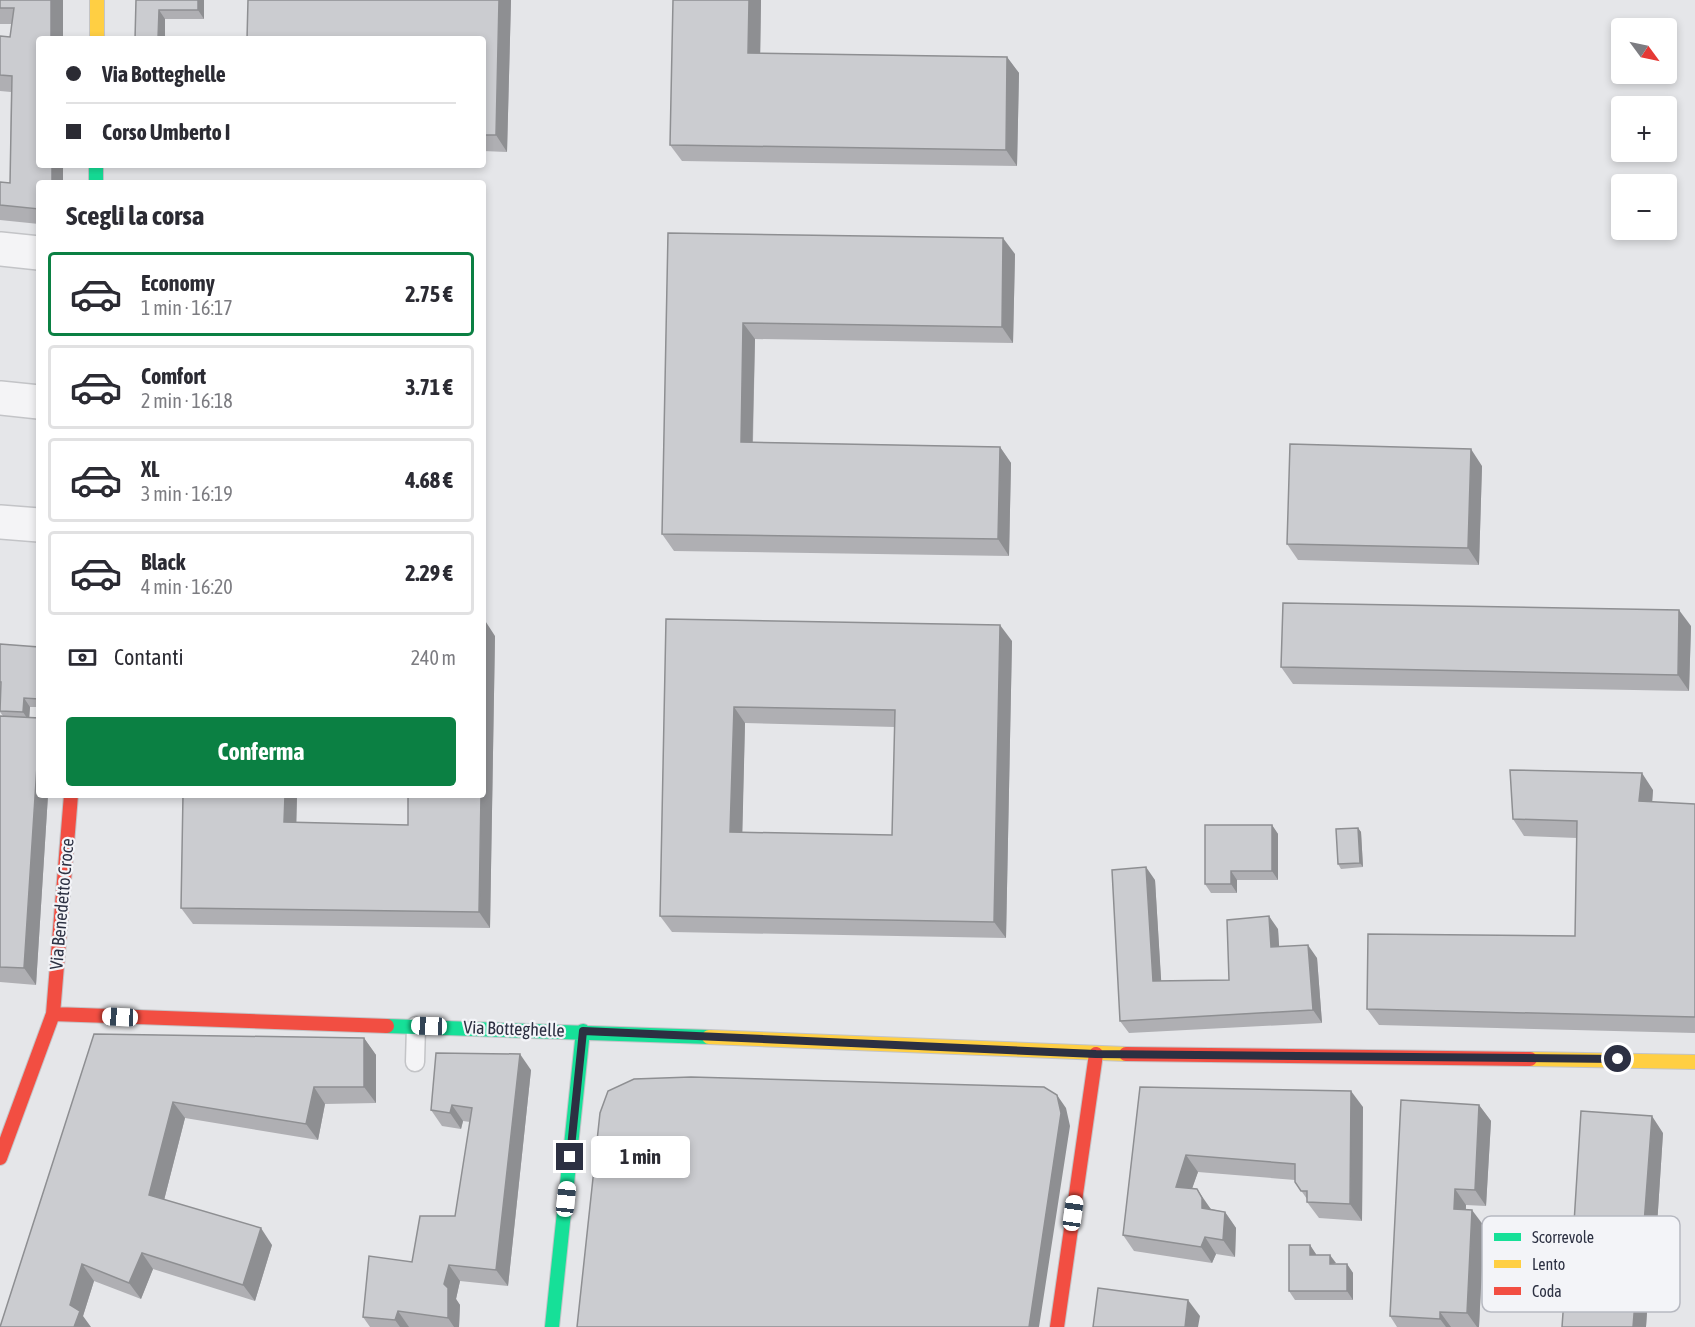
<!DOCTYPE html>
<html lang="it">
<meta charset="utf-8">
<style>
body{margin:0;font-family:"Asap Condensed",sans-serif;background:#f2f2f3;color:#2b2b33;height:100vh;display:flex;flex-direction:column;font-size:22px;white-space:nowrap}
*{box-sizing:border-box;margin:0}
p{font-size:20px;color:#7c7c81}
.icon{flex:none;width:33px;height:33px;fill:none;stroke:currentColor;stroke-width:2;stroke-linecap:round;stroke-linejoin:round}
.map{position:relative;flex:1;overflow:hidden}
.drawer{position:absolute;left:36px;top:180px;width:450px;height:618px;display:flex;flex-direction:column;background:#fff;border-radius:6px;box-shadow:0 3px 9px #0003}
.drawer>*{flex:none}
.banner{position:absolute;left:36px;top:36px;width:450px;height:132px;border-radius:6px;box-shadow:0 3px 9px #0003;display:grid;align-content:center;height:132px;padding:0 30px;background:#fff}
.needle{width:39px;rotate:123deg}
.controls{position:absolute;left:1611px;top:18px;display:grid;gap:12px}
.controls a{display:grid;place-items:center;width:66px;height:66px;border-radius:6px;background:#fff;box-shadow:0 3px 9px #0003;font-size:30px}
.end{position:absolute;width:27px;height:27px;margin:-14px;border:8px solid #2c3042;background:#fff;box-shadow:0 0 0 3px #fff}
.from{border-radius:50%}
.bubble{position:absolute;height:42px;border-radius:6px;background:#fff;box-shadow:0 3px 9px #0003;font-size:20px;font-weight:700;line-height:42px;text-align:center}
.car{position:absolute;width:18px;height:36px;margin:-18px -9px;border-radius:8px;box-shadow:0 0 4px 2px #0007;background:linear-gradient(#fff 24%,#345 0 40%,#fff 0 76%,#345 0 86%,#fff 0)}
.banner b{display:flex;align-items:center;gap:21px;height:57px;font-size:22px}
.banner b+b{border-top:2px solid #e1e1e2}
.banner i{width:15px;height:15px;background:#2b2b33}
ul{padding:0;list-style:none}
li{display:flex;align-items:center;gap:18px;height:84px;margin:0 12px 9px;padding:0 18px;border:3px solid #e1e1e2;border-radius:6px}
li div{flex:1}
li b{display:block;font-size:22px}
li em{font-style:normal;font-weight:700}
li.active{border-color:#0b8043}
li>.icon{width:54px;height:54px;stroke-width:1.5}
h2{padding:0 30px;font-size:27px;line-height:72px}
.pay{display:flex;align-items:center;gap:15px;height:66px;padding:0 30px;font-size:22px}
.pay p{margin-inline-start:auto}
.cta{display:flex;gap:12px;margin-top:auto;padding:12px 30px}
.cta a{flex:1;height:69px;border-radius:6px;background:#0b8043;color:#fff;font-size:24px;font-weight:700;line-height:69px;text-align:center}
.map>svg:first-child{display:block}
</style>
<div class="map">
<svg width="1695" height="1327" viewBox="0 0 1695 1327">
<rect width="100%" height="100%" fill="#e5e6e9"/>
<g fill="none" stroke-linecap="round" stroke-linejoin="round">
<g stroke="#c3c4c7" stroke-width="21">
<path id="lane" d="M415 1062 416 1026"/>
</g>
<g stroke="#c3c4c7" stroke-width="36">
<path id="street" d="M0 249 39 253
M0 398 39 402
M0 522 39 525"/>
</g>
<g stroke="#c3c4c7" stroke-width="16">
<path id="fast" d="M96 165V183
M387 1026 709 1037
M552 1327 583 1031"/>
</g>
<g stroke="#c3c4c7" stroke-width="16">
<path id="slow" d="M97 0V39
M709 1037 1126 1054
M1530 1059 1695 1062"/>
</g>
<g stroke="#c3c4c7" stroke-width="16">
<path id="jam" d="M53 1014 387 1026
M1126 1054 1530 1059
M0 1158 53 1014 71 795
M1057 1327 1096 1054"/>
</g>
<use href="#lane" stroke="#f4f4f6" stroke-width="18"/>
<use href="#street" stroke="#f4f4f6" stroke-width="33"/>
<use href="#fast" stroke="#16e098" stroke-width="14"/>
<use href="#slow" stroke="#ffcf43" stroke-width="14"/>
<use href="#jam" stroke="#f24e42" stroke-width="14"/>
</g>
<path fill="#afafb3" fill-rule="evenodd" d="M0 0H63L39 165H63V183H39V224L0 220V182L10 183 11 92 0 91V36L10 37 12 24H0Z
M136 0H204V19H165V39H135Z
M248 0H511L507 152 483 151V39Z
M761 0 760 53 1007 57 1019 73 1017 166 682 161 670 145Z
M668 233 1015 254 1013 343 755 339 753 442 1000 447 1011 463 1009 556 674 551 662 534Z
M1482 466 1479 565 1298 560 1287 544Z
M666 619 1012 641 1006 938 672 932 660 916ZM745 723 895 727 892 835 742 832Z
M1691 626 1689 691 1293 684 1281 667Z
M495 636 490 928 193 924 181 908 183 795H297L296 823 408 825Z
M0 644 39 647V707H30L29 718 39 795H48L36 985 0 982V716H3L0 712 1 691H0Z
M1653 790 1652 802 1695 804V1033L1379 1025 1367 1009 1575 936 1577 838 1524 836 1513 819Z
M1272 825 1278 834V880H1237V893H1211L1205 884Z
M1358 828 1361 832 1363 867 1341 869 1338 864Z
M1155 880 1161 981 1229 980 1278 929 1279 947 1317 958 1322 1023 1129 1033 1120 1021Z
M94 1034 364 1038 376 1055V1103L325 1104 318 1140 185 1118 164 1200 272 1245 255 1301 153 1269 141 1299 94 1281 83 1316 0 1327Z
M531 1070 508 1286 460 1281 456 1299 460 1305 459 1327H370L363 1317 455 1216 470 1122 463 1121 461 1129 442 1126 431 1110Z
M1140 1087 1363 1107 1362 1221 1319 1218 1307 1202V1199L1295 1182V1180L1198 1172 1192 1188 1211 1209 1225 1212 1236 1228 1235 1257 1216 1254 1212 1263 1134 1251 1123 1235Z
M1479 1105 1491 1121 1486 1206 1466 1205V1209L1484 1226 1479 1327H1397L1390 1316Z
M1663 1133 1656 1241 1640 1239 1651 1255 1646 1327H1562L1571 1271Z
M1310 1245 1316 1255 1336 1264H1347L1353 1273V1300H1295L1289 1291Z"/>
<path fill="#8e8f92" d="M51 0H63V39H51Z
M198 0H204V19L198 10Z
M499 0H511L507 152 496 135Z
M749 0H761L760 69 748 53Z
M159 10 165 19V39H158Z
M1007 57 1019 73 1017 166 1006 150Z
M52 165H63V183H52Z
M1003 238 1015 254 1013 343 1002 327Z
M743 323 755 339 752 459 741 442Z
M1000 447 1011 463 1009 556 998 539Z
M1471 449 1482 466 1479 565 1468 548Z
M1679 610 1691 626 1689 691 1678 675Z
M484 619 495 636 490 928 479 912 481 795H483Z
M1000 625 1012 641 1006 938 994 922Z
M24 698 30 707 29 721 23 712Z
M734 707 745 723 742 848 730 832Z
M39 735V795H48L36 985 24 968Z
M1642 773 1653 790 1651 818 1639 801Z
M285 795H297L296 839 284 822Z
M1272 825 1278 834V880L1272 871Z
M1358 828 1361 832 1363 867 1360 863Z
M1146 867 1155 880 1162 994 1153 981Z
M1231 871 1237 880V893L1231 884Z
M1269 916 1278 929 1280 960 1271 947Z
M1308 945 1317 958 1322 1023 1313 1010Z
M364 1038 376 1055V1103L364 1087Z
M520 1054 531 1070 508 1286 496 1270Z
M314 1087 325 1104 318 1140 306 1124Z
M1351 1091 1363 1107 1362 1221 1350 1204Z
M1057 1095 1066 1108 1070 1126 1039 1327H1029Z
M173 1102 185 1118 161 1212 149 1195Z
M452 1105 463 1121 461 1129 450 1113Z
M1479 1105 1491 1121 1486 1206 1475 1190Z
M1652 1116 1663 1133 1656 1241 1644 1224Z
M1186 1155 1198 1172 1187 1203 1176 1187Z
M1197 1189 1208 1205 1214 1214 1202 1208Z
M1455 1189 1466 1205 1465 1225 1454 1209Z
M1472 1210 1484 1226 1479 1327H1477L1467 1313Z
M1225 1212 1236 1228 1235 1257 1223 1240Z
M1628 1223 1640 1239 1627 1238Z
M261 1228 272 1245 255 1301 243 1285Z
M1205 1237 1216 1254 1212 1263 1201 1247Z
M1640 1238 1651 1255 1646 1327H1633Z
M1310 1245 1316 1254V1264L1310 1255Z
M142 1253 153 1269 141 1299 129 1283Z
M1330 1255 1336 1263 1330 1264Z
M82 1264 94 1281 83 1316 91 1327H74L70 1305Z
M1347 1264 1353 1273V1300L1347 1291Z
M449 1265 460 1281 456 1299 460 1305 459 1327H454L448 1318 444 1284Z
M1188 1300 1200 1316 1198 1327H1185Z
M398 1311 409 1327H400L395 1320Z
M1440 1312 1451 1327H1446L1440 1319Z"/>
<path fill="#cbccd0" stroke="#8e8f92" stroke-width="1.5" fill-rule="evenodd" d="M0 0H51V39H39V165H52V183H39V209L0 205V182L10 183 12 76 0 75V36L10 37 14 8H0Z
M136 0H198V10H159L158 39H135Z
M248 0H499L496 135H483V39H247Z
M673 0H749L748 53 1007 57 1006 150 670 145Z
M162 181 256 182V183H162Z
M668 233 1003 238 1002 327 743 323 741 442 1000 447 998 539 662 534Z
M1290 444 1471 449 1468 548 1287 544Z
M1283 603 1679 610 1678 675 1281 667Z
M483 619H484L483 670Z
M666 619 1000 625 994 922 660 916ZM734 707 895 710 892 835 730 832Z
M0 644 39 647V699L24 698 23 712 0 711 1 682H0Z
M0 716 39 718V735L24 968 0 967Z
M1510 770 1642 773 1639 801 1695 804V1017L1367 1009 1368 934 1575 936 1577 821 1513 819Z
M183 795H285L284 822 408 825V795H481L479 912 181 908Z
M1205 825H1272V871H1231V884H1205Z
M1358 828 1360 863 1338 864 1336 829Z
M1146 867 1153 981 1229 980 1227 920 1269 916 1271 947 1308 945 1313 1010 1120 1021 1112 870Z
M94 1034 364 1038V1087H314L306 1124 173 1102 149 1195 261 1228 243 1285 142 1253 129 1283 82 1264 70 1305 80 1311 74 1327H0Z
M436 1053 520 1054 496 1270 449 1265 444 1284 448 1288V1318L398 1311 395 1320 363 1317 369 1256 412 1262 420 1216H455L472 1108 452 1105 450 1113 431 1110Z
M691 1077 1044 1087 1057 1095 1061 1113 1029 1327H577L600 1113 608 1091 634 1079Z
M1140 1087 1351 1091 1350 1204 1307 1202V1191H1301L1295 1182V1164L1186 1155 1176 1187 1197 1189 1202 1198V1208L1225 1212 1223 1240 1205 1237 1201 1247 1123 1235Z
M1401 1100 1479 1105 1475 1190 1455 1189 1454 1209 1472 1210 1467 1313 1440 1312V1319L1390 1316Z
M1581 1111 1652 1116 1644 1224 1628 1223 1627 1238H1640L1633 1327H1562L1566 1271H1571Z
M1289 1245H1310V1255H1330V1264H1347V1291H1289Z
M1098 1288 1188 1300 1185 1327H1093Z"/>
<g fill="none" stroke-linecap="round" stroke-linejoin="round">
<path stroke="#2c3042" stroke-width="8" d="M570 1157 583 1031 1096 1054 1618 1059"/>
</g>
<g text-anchor="middle" stroke-width="4.5" stroke-linejoin="round" paint-order="stroke">
<g font-size="18" fill="#2c3042" stroke="#f3f4f8">
<text transform="translate(62 904) rotate(-85)" y="6">Via Benedetto Croce</text>
<text transform="translate(514 1029) rotate(2)" y="6">Via Botteghelle</text>
</g>
</g>
<rect x="1482" y="1216" width="198" height="96" rx="9" fill="#f3f4f8" stroke="#b7b9c1" stroke-width="1.5"/>
<rect x="1494" y="1233" width="27" height="8" fill="#16e098"/>
<rect x="1494" y="1260" width="27" height="8" fill="#ffcf43"/>
<rect x="1494" y="1287" width="27" height="8" fill="#f24e42"/>
<g font-size="16" fill="#2c3042">
<text x="1532" y="1243">Scorrevole</text>
<text x="1532" y="1270">Lento</text>
<text x="1532" y="1297">Coda</text>
</g>
</svg>
<div class="controls">
<a><svg class="needle" viewBox="-14 -14 28 28"><path d="M0-13l5 13h-10z" fill="#e53935"/><path d="M0 13l5-13h-10z" fill="#7c7c81"/></svg></a>
<a>+</a>
<a>−</a>
</div>
<i class="end from" style="left:1618px;top:1059px"></i>
<i class="end" style="left:570px;top:1157px"></i>
<div class="bubble" style="left:591px;top:1136px;width:99px">1 min</div>
<i class="car" style="left:120px;top:1017px;rotate:273deg"></i>
<i class="car" style="left:429px;top:1026px;rotate:272deg"></i>
<i class="car" style="left:566px;top:1199px;rotate:6deg"></i>
<i class="car" style="left:1073px;top:1213px;rotate:8deg"></i>
<div class="banner">
<b><i class="from"></i>Via Botteghelle</b>
<b><i></i>Corso Umberto I</b>
</div>
<section class="drawer">
<h2>Scegli la corsa</h2>
<ul>
<li class="active"><svg class="icon" aria-label="car" viewBox="0 0 24 24"><path d="M5 17H2v-5l4-1 3-4h7l3 4 3 1v5h-3M9 17h6M6 11h13"/><circle cx="7" cy="17" r="2"/><circle cx="17" cy="17" r="2"/></svg><div><b>Economy</b><p>1 min · 16:17</p></div><em>2.75 €</em></li>
<li><svg class="icon" aria-label="car" viewBox="0 0 24 24"><path d="M5 17H2v-5l4-1 3-4h7l3 4 3 1v5h-3M9 17h6M6 11h13"/><circle cx="7" cy="17" r="2"/><circle cx="17" cy="17" r="2"/></svg><div><b>Comfort</b><p>2 min · 16:18</p></div><em>3.71 €</em></li>
<li><svg class="icon" aria-label="car" viewBox="0 0 24 24"><path d="M5 17H2v-5l4-1 3-4h7l3 4 3 1v5h-3M9 17h6M6 11h13"/><circle cx="7" cy="17" r="2"/><circle cx="17" cy="17" r="2"/></svg><div><b>XL</b><p>3 min · 16:19</p></div><em>4.68 €</em></li>
<li><svg class="icon" aria-label="car" viewBox="0 0 24 24"><path d="M5 17H2v-5l4-1 3-4h7l3 4 3 1v5h-3M9 17h6M6 11h13"/><circle cx="7" cy="17" r="2"/><circle cx="17" cy="17" r="2"/></svg><div><b>Black</b><p>4 min · 16:20</p></div><em>2.29 €</em></li>
</ul>
<div class="pay"><svg class="icon" aria-label="cash" viewBox="0 0 24 24"><path d="M3 7h18v10H3z"/><circle cx="12" cy="12" r="2"/></svg>Contanti<p>240 m</p></div>
<div class="cta"><a>Conferma</a></div>
</section>
</div>
